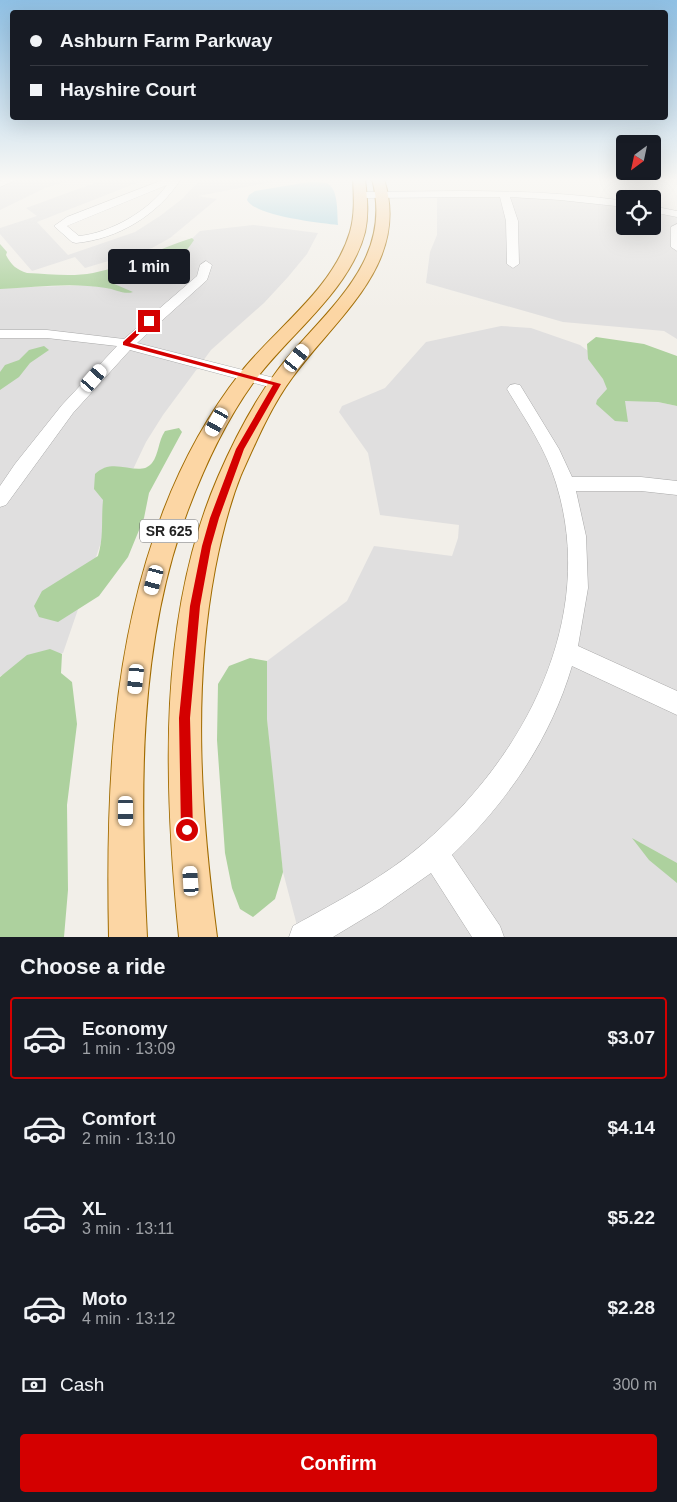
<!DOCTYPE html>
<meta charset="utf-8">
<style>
body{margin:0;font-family:Arial,sans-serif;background:#20242c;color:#f1f3f6;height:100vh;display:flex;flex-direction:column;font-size:19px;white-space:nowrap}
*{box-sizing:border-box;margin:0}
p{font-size:16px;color:#9ea1a6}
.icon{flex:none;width:28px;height:28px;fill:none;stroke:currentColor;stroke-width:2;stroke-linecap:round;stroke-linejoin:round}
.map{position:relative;height:937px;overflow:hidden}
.side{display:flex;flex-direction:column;background:#171b24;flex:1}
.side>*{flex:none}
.banner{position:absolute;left:10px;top:10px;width:658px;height:110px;border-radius:5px;box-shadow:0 5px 20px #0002;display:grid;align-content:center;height:110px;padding:0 20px;background:#171b24}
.needle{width:32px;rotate:213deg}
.buttons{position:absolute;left:616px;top:135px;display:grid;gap:10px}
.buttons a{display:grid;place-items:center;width:45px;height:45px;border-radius:5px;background:#171b24;box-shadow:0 5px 20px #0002;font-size:25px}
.end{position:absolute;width:22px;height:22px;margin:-11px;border:6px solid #d40000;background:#fff;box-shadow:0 0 0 2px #fff}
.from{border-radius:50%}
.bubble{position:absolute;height:35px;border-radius:5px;background:#171b24;box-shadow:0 5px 20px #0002;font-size:16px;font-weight:700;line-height:35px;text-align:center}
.car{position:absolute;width:15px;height:30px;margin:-15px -8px;border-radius:6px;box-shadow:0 0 4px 1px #0007;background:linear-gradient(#fff 24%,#345 0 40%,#fff 0 76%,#345 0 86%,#fff 0)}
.banner b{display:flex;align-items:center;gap:18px;height:48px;font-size:19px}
.banner b+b{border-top:1px solid #363941}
.banner i{width:12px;height:12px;background:#f1f3f6}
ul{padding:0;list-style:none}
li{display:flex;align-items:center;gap:15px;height:82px;margin:0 10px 8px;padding:0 10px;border:2px solid transparent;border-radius:5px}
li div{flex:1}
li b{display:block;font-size:19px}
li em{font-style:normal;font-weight:700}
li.current{border-color:#d40000}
li>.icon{width:45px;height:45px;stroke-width:1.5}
h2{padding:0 20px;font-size:22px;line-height:60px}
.pay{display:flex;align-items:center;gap:12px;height:55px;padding:0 20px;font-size:19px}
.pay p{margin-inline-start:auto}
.primary-button{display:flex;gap:10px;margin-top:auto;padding:10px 20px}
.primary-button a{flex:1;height:58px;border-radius:5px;background:#d40000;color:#fff;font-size:20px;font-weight:700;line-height:58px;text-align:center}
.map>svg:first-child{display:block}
</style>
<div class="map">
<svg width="677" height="937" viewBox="0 0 677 937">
<rect width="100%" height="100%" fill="#f2efe9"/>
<path fill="#e0dfdf" d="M0 179H77L45 188 0 210Z
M106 179H147L37 222 68 255 135 232 160 216 182 199 199 181 215 179H288L198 196 217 199 170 238 152 248 85 268 75 257 32 271 0 234V228L37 216 26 208Z
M437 198H526L603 204 625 207V226H652L653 213 677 217V339L664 331 563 322 426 283 430 252 437 235Z
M253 225 318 233 307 254 288 277 264 303 211 350 163 415 146 442 108 522 63 653 0 676V288L95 285 180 250 200 231Z
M501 326 531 328 580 345 658 402 677 406V937H300L283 872 273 788 267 719V661L347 601 374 546 452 556 458 538 459 525 380 515 368 453 339 412 342 406 385 388 426 342Z"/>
<path fill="#add19e" d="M192 238 194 240C177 268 148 273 118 279L112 283 133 292C124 295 115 289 106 288 72 282 35 287 0 289V244L7 252 6 255C11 265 17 270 27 273 49 274 72 277 93 273 128 266 159 248 192 238Z
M596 337 644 344 677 356V406L658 402 625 401 628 422 615 421 596 404 597 400 607 389 603 379 588 359 587 344Z
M44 346 49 350 30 363 19 377 0 390V372L5 365 19 360 29 350Z
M179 428 182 432 149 493 144 518 128 557 99 596 58 622 39 617 34 606 42 591 98 556C104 536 101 521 103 500L94 489 95 474C114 455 139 479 152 463 159 454 158 441 165 431Z
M50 649 62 654 61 673 72 682 77 724 67 805 68 890 64 937H0V677L27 655Z
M250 658 267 661V719L283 872 275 899 253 917 240 909 232 888 225 853 217 740 218 684 229 666Z
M632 838 677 863V883L649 860Z"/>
<path fill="#aad3df" d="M309 182C315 182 321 182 326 183 339 187 337 214 338 225 320 223 255 216 247 200L249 195 255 191Z"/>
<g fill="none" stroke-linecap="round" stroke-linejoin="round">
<g stroke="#a9a9a9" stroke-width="1">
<path id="minor" d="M4 179H18L0 187V181Z
M165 179H181C158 215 118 239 76 243L72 242 54 226 67 217ZM167 185C149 211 110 233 79 236L67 226Z
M461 191C516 191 570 193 625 201V207L560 200 510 197 518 221 519 264 513 268 507 264 506 221 500 197 362 198 357 195 362 192Z
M652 206 677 211V217L652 212Z
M677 224V251L671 247V227Z
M206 261 212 265 207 280 137 343 282 380 285 384 282 388 277 389 130 350 73 413 6 505 0 507V486L15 464 62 405 117 346 47 338H0V330H47L124 339 197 276 200 265Z
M515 384 520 385 559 449 572 477H641L677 481V495L641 491H576L586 536 588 588 578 646 677 691V715L572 666C550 740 507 802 452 855L500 926 504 937H472L431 873 381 908 333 937H289L293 926C338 901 385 877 424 843 525 756 598 618 556 483 546 449 525 419 507 389L510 385Z"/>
</g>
<g stroke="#a06b00" stroke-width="2">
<path id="major" d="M353 179H365C367 197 369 214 365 232 350 291 288 335 253 383 225 422 205 465 188 510 137 644 140 797 147 937H109C106 794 111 648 163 512 182 462 208 414 241 372 277 327 333 289 350 232 355 215 354 197 353 179Z
M372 179H384C411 264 335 318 292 378 270 408 256 442 241 475 229 505 221 538 215 569 192 692 201 814 217 937H179C164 788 157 618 218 477 234 440 253 403 277 371 322 312 395 264 372 179Z"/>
</g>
<use href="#minor" fill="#fff" fill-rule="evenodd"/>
<use href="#major" fill="#fcd6a4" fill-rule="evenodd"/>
</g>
<linearGradient id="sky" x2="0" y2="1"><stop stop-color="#8fc0e4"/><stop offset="0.58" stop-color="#f9f8f5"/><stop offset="1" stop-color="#f9f8f5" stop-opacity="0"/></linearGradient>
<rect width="677" height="310" fill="url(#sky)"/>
<path fill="#d40000" d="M147 320 153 321 130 343 281 384 244 449 219 518 211 546 200 606 190 718 193 830 192 835 187 837 183 835 181 830 179 718 190 606 202 546 210 518 236 449 273 385 123 345V342Z"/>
<g text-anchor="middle" stroke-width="4" stroke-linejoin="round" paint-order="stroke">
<rect fill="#fff" stroke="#646464" stroke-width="1" x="140" y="519.5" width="58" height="23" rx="4"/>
<g font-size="14" font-weight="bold" fill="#222">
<text x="169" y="536">SR 625</text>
</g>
</g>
</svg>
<div class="buttons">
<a><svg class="needle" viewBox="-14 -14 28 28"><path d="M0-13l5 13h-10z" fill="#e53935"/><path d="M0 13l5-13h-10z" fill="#9ea1a6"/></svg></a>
<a><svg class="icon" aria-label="locate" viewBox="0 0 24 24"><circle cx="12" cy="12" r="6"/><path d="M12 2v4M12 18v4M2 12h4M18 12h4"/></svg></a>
</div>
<i class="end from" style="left:187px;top:830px"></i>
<i class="end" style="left:149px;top:321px"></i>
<div class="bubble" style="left:108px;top:249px;width:82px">1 min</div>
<i class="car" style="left:297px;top:358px;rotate:39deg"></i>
<i class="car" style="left:94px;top:378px;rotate:41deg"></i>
<i class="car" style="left:217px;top:422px;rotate:209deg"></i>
<i class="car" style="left:154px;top:580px;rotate:195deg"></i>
<i class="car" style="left:136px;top:679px;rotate:186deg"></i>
<i class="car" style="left:126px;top:811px;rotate:180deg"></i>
<i class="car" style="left:191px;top:881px;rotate:356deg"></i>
<div class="banner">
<b><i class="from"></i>Ashburn Farm Parkway</b>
<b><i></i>Hayshire Court</b>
</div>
</div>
<section class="side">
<h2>Choose a ride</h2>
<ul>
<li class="current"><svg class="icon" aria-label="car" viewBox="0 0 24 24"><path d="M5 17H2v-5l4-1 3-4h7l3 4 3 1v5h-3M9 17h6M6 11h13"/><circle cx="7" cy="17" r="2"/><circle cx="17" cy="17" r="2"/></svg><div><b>Economy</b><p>1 min · 13:09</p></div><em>$3.07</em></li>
<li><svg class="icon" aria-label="car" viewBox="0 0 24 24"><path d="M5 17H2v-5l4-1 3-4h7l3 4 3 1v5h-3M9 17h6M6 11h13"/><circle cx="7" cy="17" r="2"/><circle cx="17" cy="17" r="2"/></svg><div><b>Comfort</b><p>2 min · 13:10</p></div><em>$4.14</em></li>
<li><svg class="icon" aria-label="car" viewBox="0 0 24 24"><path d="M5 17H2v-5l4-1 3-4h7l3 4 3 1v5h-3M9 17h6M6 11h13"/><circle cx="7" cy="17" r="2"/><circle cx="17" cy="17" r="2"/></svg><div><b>XL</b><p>3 min · 13:11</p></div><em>$5.22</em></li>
<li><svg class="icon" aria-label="car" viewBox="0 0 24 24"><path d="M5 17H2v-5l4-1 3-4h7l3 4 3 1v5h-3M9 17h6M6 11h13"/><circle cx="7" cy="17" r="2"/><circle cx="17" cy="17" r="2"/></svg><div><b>Moto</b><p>4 min · 13:12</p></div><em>$2.28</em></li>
</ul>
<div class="pay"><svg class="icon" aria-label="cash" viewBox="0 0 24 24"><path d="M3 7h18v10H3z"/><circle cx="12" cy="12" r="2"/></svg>Cash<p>300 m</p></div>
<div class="primary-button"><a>Confirm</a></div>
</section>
